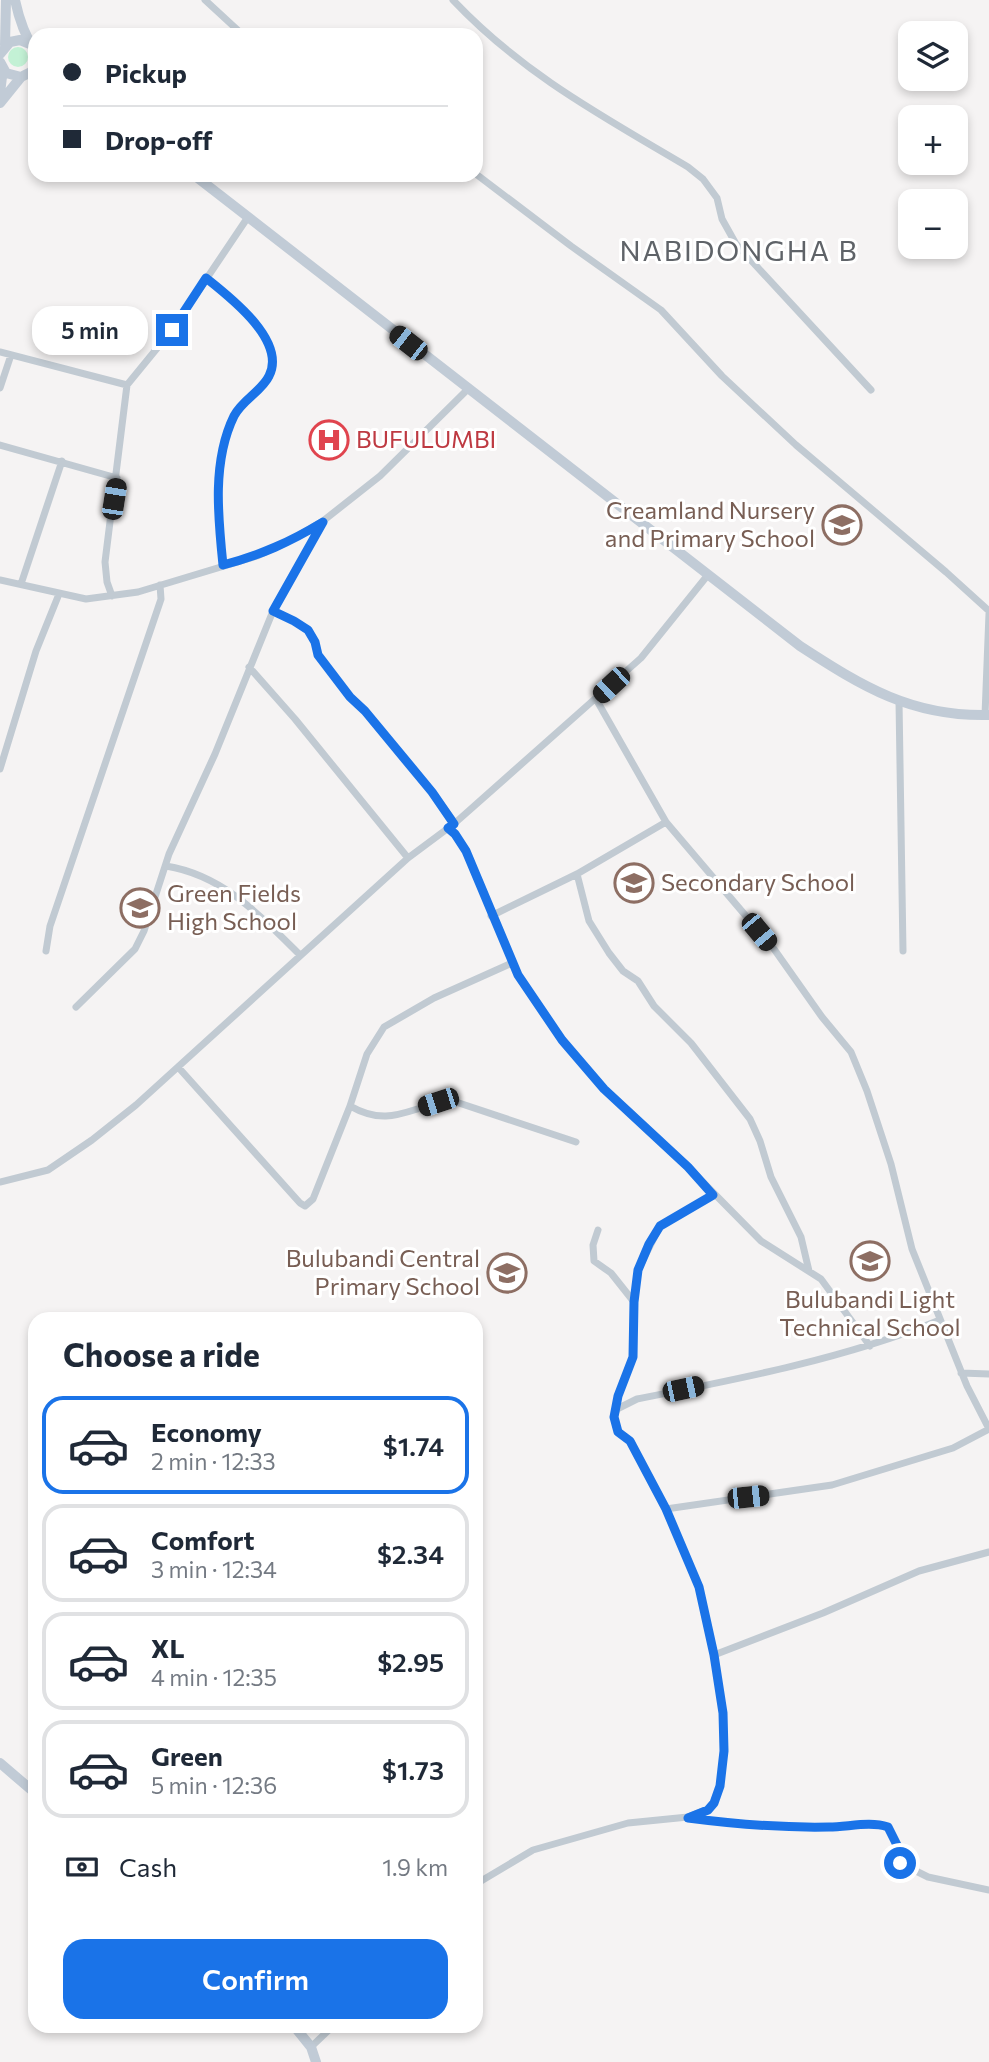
<!DOCTYPE html>
<meta charset="utf-8">
<style>
body{margin:0;font-family:Commissioner,sans-serif;background:#f6f6f7;color:#1f2937;height:100vh;display:flex;flex-direction:column;font-size:26px;white-space:nowrap}
*{box-sizing:border-box;margin:0}
p{font-size:23px;color:#747a83}
.icon{flex:none;width:38px;height:38px;fill:none;stroke:currentColor;stroke-width:2;stroke-linecap:round;stroke-linejoin:round}
.map{position:relative;flex:1;overflow:hidden}
.details{position:absolute;left:28px;top:1312px;width:455px;height:721px;display:flex;flex-direction:column;background:#fff;border-radius:21px;box-shadow:0 4px 10px #0003}
.details>*{flex:none}
.guide{position:absolute;left:28px;top:28px;width:455px;height:154px;border-radius:21px;box-shadow:0 4px 10px #0003;display:grid;align-content:center;height:154px;padding:0 35px;background:#fff}
.controls{position:absolute;left:898px;top:21px;display:grid;gap:14px}
.controls a{display:grid;place-items:center;width:70px;height:70px;border-radius:14px;background:#fff;box-shadow:0 4px 10px #0003;font-size:35px}
.end{position:absolute;width:32px;height:32px;margin:-16px;border:9px solid #1a73e8;background:#fff;box-shadow:0 0 0 4px #fff}
.from{border-radius:50%}
.bubble{position:absolute;height:49px;border-radius:21px;background:#fff;box-shadow:0 4px 10px #0003;font-size:23px;font-weight:600;line-height:49px;text-align:center}
.car{position:absolute;width:21px;height:42px;margin:-21px -10px;border-radius:9px;box-shadow:0 0 5px 2px #0007;background:linear-gradient(#222 24%,#8ab4d8 0 40%,#222 0 76%,#8ab4d8 0 86%,#222 0)}
.guide b{display:flex;align-items:center;gap:24px;height:66px;font-size:26px}
.guide b+b{border-top:2px solid #e0e1e3}
.guide i{width:18px;height:18px;background:#1f2937}
ul{padding:0;list-style:none}
li{display:flex;align-items:center;gap:21px;height:98px;margin:0 14px 10px;padding:0 21px;border:4px solid #e0e1e3;border-radius:21px}
li div{flex:1}
li b{display:block;font-size:26px}
li em{font-style:normal;font-weight:600}
li.active{border-color:#1a73e8}
li>.icon{width:63px;height:63px;stroke-width:1.5}
h2{padding:0 35px;font-size:32px;line-height:84px}
.pay{display:flex;align-items:center;gap:18px;height:77px;padding:0 35px;font-size:26px}
.pay p{margin-inline-start:auto}
.action{display:flex;gap:14px;margin-top:auto;padding:14px 35px}
.action a{flex:1;height:80px;border-radius:21px;background:#1a73e8;color:#fff;font-size:28px;font-weight:600;line-height:80px;text-align:center}
.map>svg:first-child{display:block}
</style>
<div class="map">
<svg width="989" height="2062" viewBox="0 0 989 2062">
<rect width="100%" height="100%" fill="#f5f3f3"/>
<path fill="#c3f1d5" d="M8 57a10 10 0 1 1 20 0a10 10 0 1 1-20 0Z"/>
<g fill="none" stroke-linecap="round" stroke-linejoin="round">
<path stroke="#c1cad2" stroke-width="7" d="M205 0 243 35
M453 0C523 74 602 116 688 167L703 179 717 198 722 219 736 244 871 390
M476 174 571 246 661 310 722 376 796 445 946 572 989 611
M206 278C230 297 287 341 269 376 262 391 242 400 234 416 212 461 218 517 223 565
M0 352 127 385
M0 388 11 355
M0 445 117 478
M0 580 86 599 138 592 257 556 291 540 323 521 380 476 468 389
M21 584 62 461
M112 596 107 582 105 562 127 385 172 330 248 217
M273 611 294 621 308 630 315 642 318 655 350 697 365 711 432 792 455 823
M249 667 295 719 408 858
M596 699 666 822 774 949 822 1017 851 1052 867 1091 891 1164 912 1249 967 1386 989 1429
M899 701 903 951
M985 715 989 614
M0 769 36 651 59 594
M448 828 455 834 466 851 518 975 562 1040 604 1089 688 1167 761 1241 821 1279 870 1346
M166 866C223 875 261 916 300 955
M577 874 589 921 609 953 623 971 638 981 654 1006 691 1043 750 1119 760 1141 771 1177 801 1237 809 1271
M491 916 577 874 666 822
M46 951 50 926 161 599 160 585
M76 1007 135 949 144 931 169 854 215 754 273 611 323 521
M178 1067 300 1203 305 1206 313 1199 350 1106 367 1054 384 1027 434 998 512 963
M350 1106C392 1130 412 1104 453 1101L576 1142
M0 1182 48 1170 92 1140 136 1105 408 858 455 823 641 658 707 576
M598 1230 593 1245 594 1261 611 1273 634 1302 633 1357 618 1396 617 1409
M634 1302 638 1270 660 1226 713 1195
M961 1373 989 1374
M666 1509 832 1485 953 1448 989 1429
M714 1655 823 1613 919 1571 989 1552
M690 1818C735 1824 782 1828 828 1827 847 1827 870 1820 888 1827L897 1845 900 1863 928 1877 989 1890
M476 1884 533 1850 628 1823 688 1817 708 1809 714 1803 720 1786 724 1751 723 1713 714 1655 699 1587 666 1509 630 1441 618 1432 614 1417 617 1409 637 1399C739 1379 843 1359 940 1320
M311 2047 333 2026"/>
<path stroke="#c1cbd6" stroke-width="10" d="M15 0C19 19 25 36 35 51
M5 45 6 0
M0 54 10 42 20 40 30 44
M0 62 6 73 21 77
M0 93 3 69
M0 103 21 77 31 72 35 66
M194 175 800 646C863 687 912 717 989 715
M0 1763 35 1793
M294 2026 311 2047 316 2062"/>
</g>
<g fill="none" stroke-linecap="round" stroke-linejoin="round">
<path stroke="#1a73e8" stroke-width="9" d="M172 330 206 278C230 297 287 341 269 376 262 391 242 400 234 416 212 461 218 517 223 565 261 555 290 542 323 522L273 611 294 621 308 630 315 642 318 655 350 697 365 711 432 792 454 824 448 828 455 834 466 851 518 975 562 1040 604 1089 688 1167 713 1195 660 1226 649 1244 638 1270 634 1302 633 1357 618 1396 614 1417 618 1432 630 1441 666 1509 699 1587 714 1655 723 1713 724 1751 720 1786 714 1803 708 1810 688 1818C734 1824 782 1828 829 1827 848 1827 870 1821 888 1827L897 1845 900 1863"/>
</g>
<defs>
<g id="hospital-ring" transform="scale(2.0125)"><circle r="9.5" fill="#fff" stroke="#e0444e" stroke-width="1.5"/><path d="M-5-5h3v3.5h4V-5h3V5h-3V1.5h-4V5h-3Z" fill="#e0444e"/></g>
<g id="school-ring" transform="scale(2.0125)"><circle r="9.5" fill="#fff" stroke="#8d6e63" stroke-width="1.5"/><path d="M0-5L7-2L0 1L-7-2ZM-4 1L0 2.5L4 1V4Q0 6-4 4Z" fill="#8d6e63"/></g>
</defs>
<g fill-rule="evenodd">
<use href="#hospital-ring" x="329" y="440"/>
<use href="#school-ring" x="842" y="525"/>
<use href="#school-ring" x="634" y="883"/>
<use href="#school-ring" x="140" y="908"/>
<use href="#school-ring" x="870" y="1261"/>
<use href="#school-ring" x="507" y="1273"/>
</g>
<g text-anchor="middle" stroke-width="6" stroke-linejoin="round" paint-order="stroke">
<g font-size="24" fill="#be3a42" stroke="#fff" text-anchor="start">
<text x="356" y="448">BUFULUMBI</text>
</g>
<g font-size="24" fill="#785e54" stroke="#fff" text-anchor="end">
<text x="815" y="519">Creamland Nursery<tspan x="815" dy="28">and Primary School</tspan></text>
<text x="661" y="891" text-anchor="start">Secondary School</text>
<text x="167" y="902" text-anchor="start">Green Fields<tspan x="167" dy="28">High School</tspan></text>
<text x="480" y="1267">Bulubandi Central<tspan x="480" dy="28">Primary School</tspan></text>
<text x="870" y="1308" text-anchor="middle">Bulubandi Light<tspan x="870" dy="28">Technical School</tspan></text>
</g>
<g font-size="28" letter-spacing="2" fill="#5f6368" stroke="#fff">
<text x="739" y="261">NABIDONGHA B</text>
</g>
</g>
</svg>
<div class="controls">
<a><svg class="icon" aria-label="layers" viewBox="0 0 24 24"><path d="M12 4l9 5-9 5-9-5zM3 14l9 5 9-5"/></svg></a>
<a>+</a>
<a>−</a>
</div>
<i class="end from" style="left:900px;top:1863px"></i>
<i class="end" style="left:172px;top:330px"></i>
<div class="bubble" style="left:32px;top:306px;width:116px">5 min</div>
<i class="car" style="left:408px;top:343px;rotate:308deg"></i>
<i class="car" style="left:114px;top:499px;rotate:9deg"></i>
<i class="car" style="left:611px;top:685px;rotate:227deg"></i>
<i class="car" style="left:759px;top:932px;rotate:140deg"></i>
<i class="car" style="left:438px;top:1102px;rotate:252deg"></i>
<i class="car" style="left:683px;top:1389px;rotate:78deg"></i>
<i class="car" style="left:748px;top:1497px;rotate:84deg"></i>
<div class="guide">
<b><i class="from"></i>Pickup</b>
<b><i></i>Drop-off</b>
</div>
<section class="details">
<h2>Choose a ride</h2>
<ul>
<li class="active"><svg class="icon" aria-label="car" viewBox="0 0 24 24"><path d="M5 17H2v-5l4-1 3-4h7l3 4 3 1v5h-3M9 17h6M6 11h13"/><circle cx="7" cy="17" r="2"/><circle cx="17" cy="17" r="2"/></svg><div><b>Economy</b><p>2 min · 12:33</p></div><em>$1.74</em></li>
<li><svg class="icon" aria-label="car" viewBox="0 0 24 24"><path d="M5 17H2v-5l4-1 3-4h7l3 4 3 1v5h-3M9 17h6M6 11h13"/><circle cx="7" cy="17" r="2"/><circle cx="17" cy="17" r="2"/></svg><div><b>Comfort</b><p>3 min · 12:34</p></div><em>$2.34</em></li>
<li><svg class="icon" aria-label="car" viewBox="0 0 24 24"><path d="M5 17H2v-5l4-1 3-4h7l3 4 3 1v5h-3M9 17h6M6 11h13"/><circle cx="7" cy="17" r="2"/><circle cx="17" cy="17" r="2"/></svg><div><b>XL</b><p>4 min · 12:35</p></div><em>$2.95</em></li>
<li><svg class="icon" aria-label="car" viewBox="0 0 24 24"><path d="M5 17H2v-5l4-1 3-4h7l3 4 3 1v5h-3M9 17h6M6 11h13"/><circle cx="7" cy="17" r="2"/><circle cx="17" cy="17" r="2"/></svg><div><b>Green</b><p>5 min · 12:36</p></div><em>$1.73</em></li>
</ul>
<div class="pay"><svg class="icon" aria-label="cash" viewBox="0 0 24 24"><path d="M3 7h18v10H3z"/><circle cx="12" cy="12" r="2"/></svg>Cash<p>1.9 km</p></div>
<div class="action"><a>Confirm</a></div>
</section>
</div>
